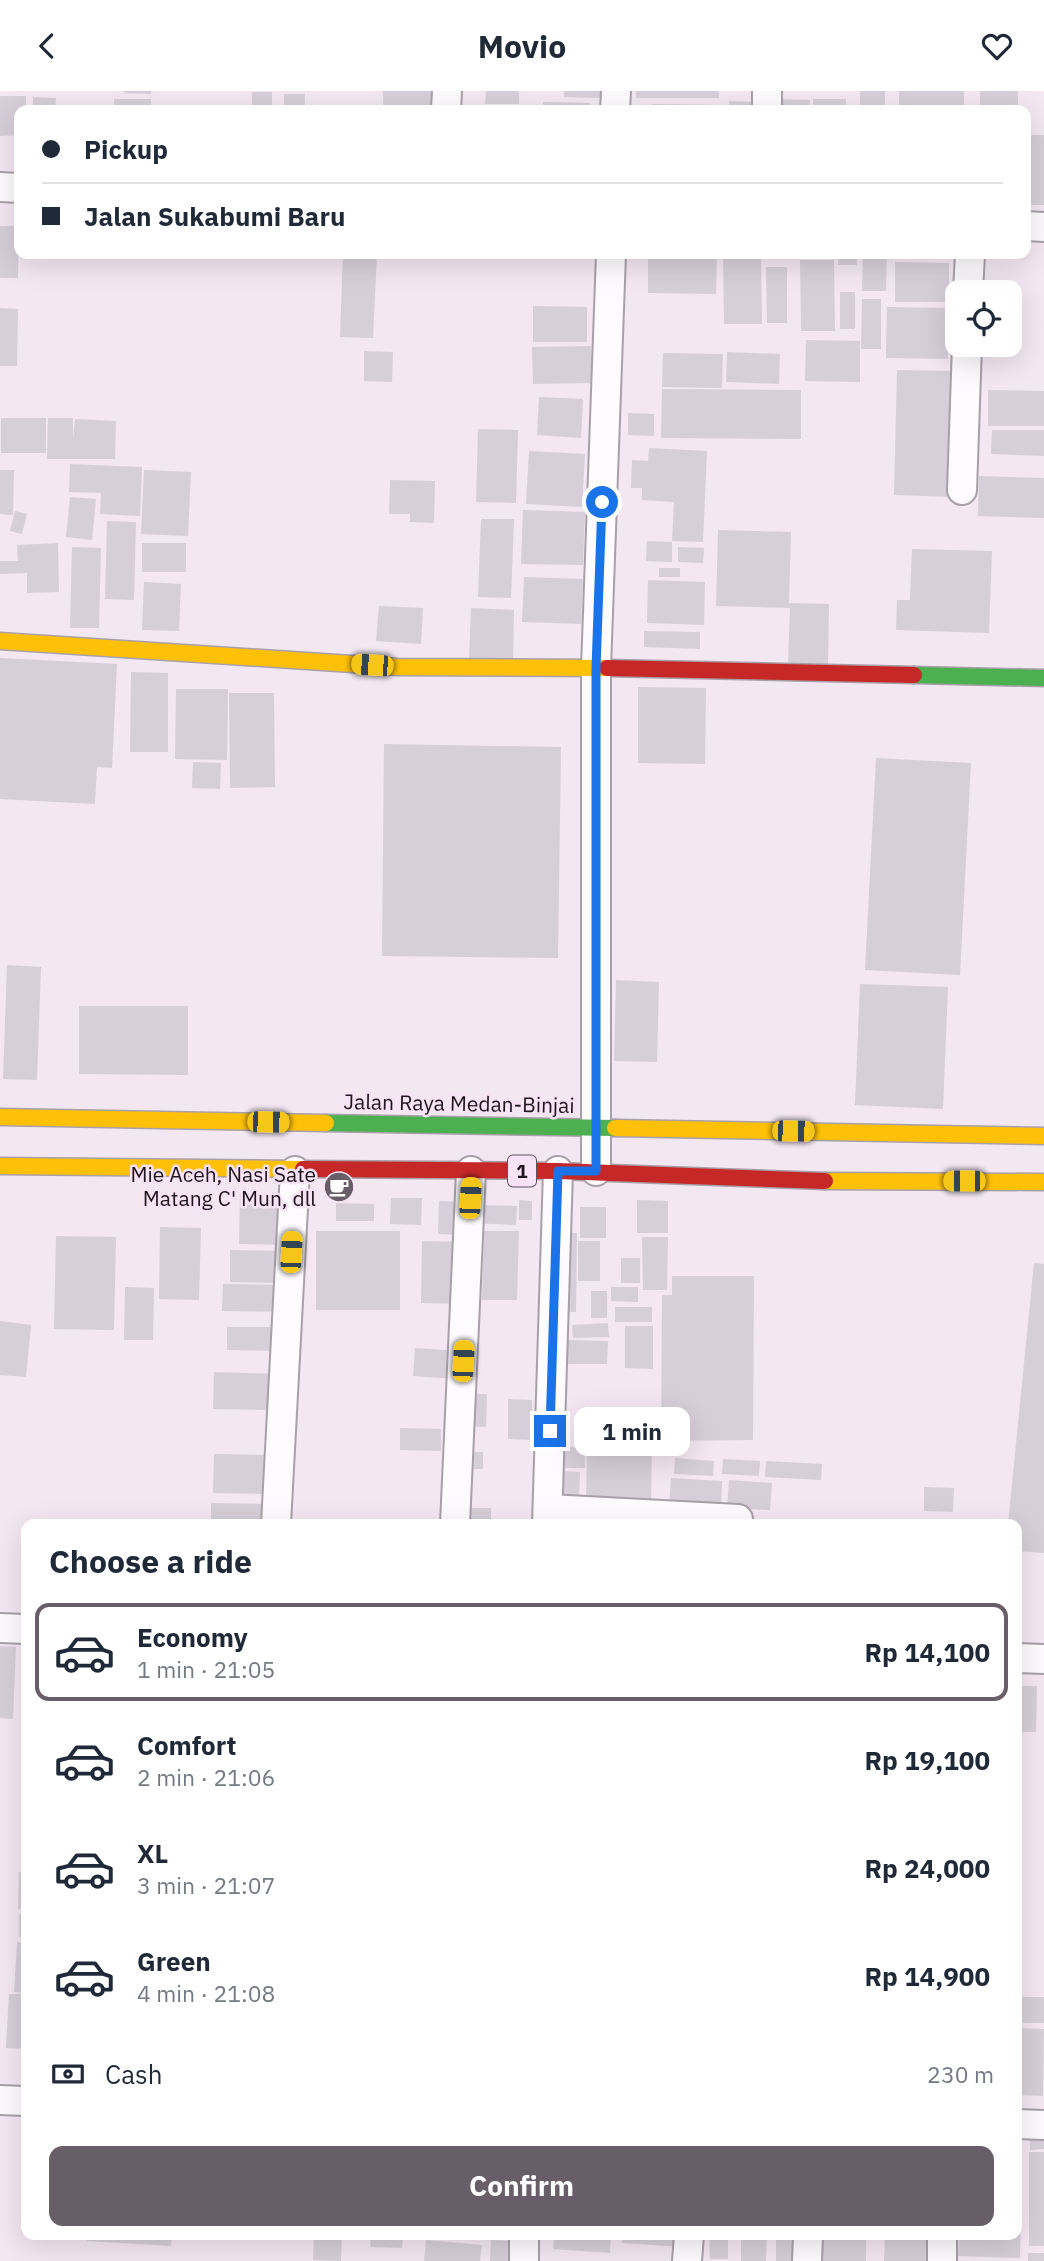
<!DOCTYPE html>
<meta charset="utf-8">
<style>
body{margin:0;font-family:"IBM Plex Sans",sans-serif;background:#f6f6f7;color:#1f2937;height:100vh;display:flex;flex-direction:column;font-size:26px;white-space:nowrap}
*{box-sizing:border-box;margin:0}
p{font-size:23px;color:#747a83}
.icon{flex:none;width:38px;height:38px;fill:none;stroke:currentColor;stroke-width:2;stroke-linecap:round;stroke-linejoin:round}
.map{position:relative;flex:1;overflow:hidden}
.details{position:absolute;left:21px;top:1428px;width:1001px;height:721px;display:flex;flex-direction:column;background:#fff;border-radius:14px;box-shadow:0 7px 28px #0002}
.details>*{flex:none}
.guide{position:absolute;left:14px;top:14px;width:1017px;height:154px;border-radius:14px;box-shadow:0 7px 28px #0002;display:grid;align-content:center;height:154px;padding:0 28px;background:#fff}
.tools{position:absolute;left:945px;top:189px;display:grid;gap:14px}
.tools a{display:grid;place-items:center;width:77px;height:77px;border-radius:14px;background:#fff;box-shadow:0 7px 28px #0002;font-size:35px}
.end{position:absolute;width:32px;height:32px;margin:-16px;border:9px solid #1a73e8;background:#fff;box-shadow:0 0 0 4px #fff}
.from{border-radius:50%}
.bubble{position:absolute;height:49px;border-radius:14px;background:#fff;box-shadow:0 7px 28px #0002;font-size:23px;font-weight:800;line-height:49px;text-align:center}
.car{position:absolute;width:21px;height:42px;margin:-21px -10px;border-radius:9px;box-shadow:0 0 5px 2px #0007;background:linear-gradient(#f5c518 24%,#345 0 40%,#f5c518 0 76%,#345 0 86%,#f5c518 0)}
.guide b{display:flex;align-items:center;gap:24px;height:66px;font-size:26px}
.guide b+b{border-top:2px solid #e0e1e3}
.guide i{width:18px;height:18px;background:#1f2937}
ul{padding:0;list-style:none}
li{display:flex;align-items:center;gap:21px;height:98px;margin:0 14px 10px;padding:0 14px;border:4px solid transparent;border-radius:14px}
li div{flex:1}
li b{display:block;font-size:26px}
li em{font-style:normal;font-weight:800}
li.on{border-color:#675e67}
li>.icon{width:63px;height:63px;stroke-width:1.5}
h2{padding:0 28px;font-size:32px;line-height:84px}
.pay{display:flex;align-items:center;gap:18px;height:77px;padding:0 28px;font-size:26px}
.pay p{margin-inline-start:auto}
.cta{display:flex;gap:14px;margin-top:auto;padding:14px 28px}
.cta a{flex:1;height:80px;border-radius:14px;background:#675e67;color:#fff;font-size:28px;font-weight:800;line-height:80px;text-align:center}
header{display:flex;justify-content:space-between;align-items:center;height:91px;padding:0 28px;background:#fff;font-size:32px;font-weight:800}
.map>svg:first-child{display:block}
</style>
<header><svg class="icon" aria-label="back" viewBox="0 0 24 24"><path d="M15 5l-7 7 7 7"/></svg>Movio<svg class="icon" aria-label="heart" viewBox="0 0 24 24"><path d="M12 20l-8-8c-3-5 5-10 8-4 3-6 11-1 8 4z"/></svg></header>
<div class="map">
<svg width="1044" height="2170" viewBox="0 0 1044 2170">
<rect width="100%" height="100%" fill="#f3e7f2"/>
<path fill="#d6ced8" d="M124 0H151V3L124 2Z
M383 0H435L436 14H383Z
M486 0H519V13H485Z
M564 0H606L605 7 564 6Z
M636 0H719V7H636Z
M860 0H885V14H860Z
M899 0H964V19H899Z
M980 0H1018V19H980Z
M252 1H272V19H252Z
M284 3H305V19H284Z
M0 5H26V19H19V44L0 45Z
M33 6 56 7 55 19H33Z
M114 8H151V19H114Z
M771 8 810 9 809 19H771Z
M813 8H846V19H813Z
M729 10 761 11V19H729Z
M543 11 590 12V19H543Z
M652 13 723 14V19H652Z
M1028 44H1044V114H1028Z
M0 135H19L18 187H0Z
M343 163H377L373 247 340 246Z
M648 163H717L716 203 648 202Z
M839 163H857V174H838Z
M863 163H887L886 200H862Z
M896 163H959V166H896Z
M723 165H761L762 233H724Z
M800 169H834L835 240H801Z
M895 171 949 172V211H895Z
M766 176H787V232H767Z
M840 201H855V238H840Z
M862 208H881V258H861Z
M533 215 587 216V251H533Z
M887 216 948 217V268L886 267Z
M0 217 18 218 17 275H0Z
M806 249 860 250V291L805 290Z
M591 255 592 292 533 293 532 256Z
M364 260 393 261 392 291 364 290Z
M727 261 780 263 779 293 726 291Z
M663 262 723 263 722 297 662 296Z
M897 279 951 280 955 406 894 404Z
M662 298 801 299V348L661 347Z
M988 299 1044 300V335H988Z
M539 306 583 308 581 347 537 344Z
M628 322 654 323V345L628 344Z
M1 327H46V362H1Z
M48 327H73V348L75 328 116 330 115 368H47Z
M478 338 518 339 516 412 476 411Z
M992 339H1044V365L991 363Z
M649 357 707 360 703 451 672 450 674 411 642 409V397H631L632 369 648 370Z
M529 360 585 363 582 416 526 413Z
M70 373 142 376 140 425 100 423 101 402 69 401Z
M0 379H14L13 424 0 423Z
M144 379 191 381 188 445 141 443Z
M979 385 1044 387V427L978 425Z
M390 389 435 390 434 432 410 431V423H389Z
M70 406 96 408 92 449 66 446Z
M523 419 585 421 583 474 521 473Z
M15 420 27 423 22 443 10 440Z
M481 428H514L511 507 478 506Z
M107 430 136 431 134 509 105 508Z
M718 439 791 441 789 512 829 513 828 573 788 572 790 517 716 515Z
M647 450 672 451V471L646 470Z
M58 452 59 501 27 502V482L0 483V470H18L17 454Z
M142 452H186V481H142Z
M72 456 101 457 99 537H70Z
M678 456 704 457 703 472 678 471Z
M912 458 992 460 989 542 896 539 897 509H910Z
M659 477H680V486H659Z
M524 486 583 488 581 533 522 531Z
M648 489 705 491 704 534 647 532Z
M144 491 181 493 179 540 142 539Z
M379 515 423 517 421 553 376 550Z
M471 517 514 519 513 569 469 568Z
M644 540 700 541V558L644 556Z
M0 567 117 573 112 677 97 676 95 713 0 708Z
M131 581 168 582V661H130Z
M638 596 706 597 705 673 638 672Z
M176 598H228L227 669 175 668Z
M229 602H274L275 696 230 697Z
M384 653 561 656 558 867 382 865Z
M876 667 971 672 960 884 865 879Z
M193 671 221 672 220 698 192 697Z
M7 874 41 876 37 989 3 988Z
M616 889 659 891 657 971 614 970Z
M860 893 948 896 943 1018 855 1014Z
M79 915H188V984L79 983Z
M240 1102 288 1103 287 1154 239 1153Z
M391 1107H422L421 1134 390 1133Z
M519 1109 532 1110V1129H519Z
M637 1109 668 1110V1142H637Z
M439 1110 463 1111 462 1144 438 1143Z
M336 1112 374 1113V1130H336Z
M473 1114 517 1115 516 1134 472 1132Z
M580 1116H606V1147H580Z
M160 1136 201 1137 199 1209 159 1208Z
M316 1140H400V1219H316Z
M484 1140H519L517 1209H482Z
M557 1142H577L576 1221H557Z
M56 1145 116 1146 114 1239 54 1238Z
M642 1146H668L667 1199H643Z
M422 1150 465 1151 464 1213 421 1212Z
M578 1150H600V1190H578Z
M230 1159 286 1160 285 1192 230 1191Z
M621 1167H640V1192H621Z
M1034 1172 1044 1173V1462L1017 1460V1433H1008Z
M672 1185H754L753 1349 661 1350 662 1204H672Z
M223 1193 286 1194V1221L222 1220Z
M125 1196 154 1197 153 1249H124Z
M611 1196H638V1211L611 1210Z
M591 1200H607V1227H591Z
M615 1216H652V1231H615Z
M0 1230 31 1234 26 1286 0 1284Z
M608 1232 609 1246 573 1247 572 1234Z
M625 1235H653V1278L625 1277Z
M227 1236H282V1260L227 1259Z
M568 1249 608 1250 607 1273H567Z
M415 1257 459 1260 456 1288 413 1285Z
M214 1281 278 1283 277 1319 213 1318Z
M470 1303H487L486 1336 469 1335Z
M508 1308 532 1309V1349L508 1348Z
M400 1337 441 1338V1360L400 1359Z
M587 1347 652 1348 651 1416 586 1414Z
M563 1356H585V1377H562Z
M460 1361H483V1378H460Z
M214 1363 264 1364 263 1403 213 1402Z
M675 1367 714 1370 713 1385 674 1383Z
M723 1368 760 1370 759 1385 722 1383Z
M766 1370 822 1373 821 1389 765 1386Z
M560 1380 580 1381 579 1407H560Z
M671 1387 722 1390 721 1418 669 1415Z
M729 1389 772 1392 770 1419 727 1417Z
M924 1396 954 1397 953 1421 924 1420Z
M211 1412 263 1413 262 1433H211Z
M458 1417H491V1433H458Z
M0 1555 16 1556 13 1628 0 1627Z
M1017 1595H1037L1036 1641H1017Z
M1017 1689H1020L1019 1722H1017Z
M25 1728H26V1750L22 1749Z
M19 1781H26V1818H18Z
M19 1823H26V1847L19 1846Z
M17 1851 26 1852V1902L14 1901Z
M9 1903H26V1958L6 1957Z
M1017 1906H1044V1932H1017Z
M1017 1937 1044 1938 1043 2005 1017 2004Z
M1044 2037V2058L1030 2059 1029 2038Z
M1029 2061H1044V2155H1029Z
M1017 2081H1022L1020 2167 958 2165 959 2144H1017Z
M88 2144H172L171 2155 87 2150Z
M314 2144H342L341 2170 313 2169Z
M371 2144H403L402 2157 370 2156Z
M554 2144H611L610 2162 553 2158Z
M623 2144H684L683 2156 622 2152Z
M709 2144H728V2168H710Z
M741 2144H767L766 2170H741Z
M776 2144H794V2170H776Z
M815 2144H866V2170H814Z
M885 2144H927L926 2170H884Z
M426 2149 482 2154 480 2170H424Z
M491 2149 514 2150 513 2170H490Z
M1028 2162H1044V2170H1028Z"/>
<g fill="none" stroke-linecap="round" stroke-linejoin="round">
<g stroke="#a8a0a8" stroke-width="32">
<path id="street" d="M446 19 447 0
M615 19 616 0
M767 19V0
M0 96 19 97
M1026 135 1044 136
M968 201 970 163
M962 399 967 254
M596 1080V577L611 163
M548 1418 738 1428
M276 1433 295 1080
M455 1433 471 1080
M547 1433 558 1080
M0 1537 26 1538
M1017 1567 1044 1568
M0 2009 26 2010
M1017 2033 1044 2034
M524 2170V2144
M687 2170 689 2144
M807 2170 808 2144
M942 2170V2144"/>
</g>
<g stroke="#a8a0a8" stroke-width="19">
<path id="fast" d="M914 584 1044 587
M326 1032 615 1037"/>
</g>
<g stroke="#a8a0a8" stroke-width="19">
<path id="slow" d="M0 550 398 576 607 577
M0 1026 326 1032
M615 1037 1044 1045
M0 1075 303 1078
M825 1090 1044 1091"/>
</g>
<g stroke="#a8a0a8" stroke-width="19">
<path id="jam" d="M607 577 914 584
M303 1078 558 1080 825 1090"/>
</g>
<use href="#street" stroke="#fdfbfd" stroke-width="28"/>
<use href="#fast" stroke="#4caf50" stroke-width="16"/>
<use href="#slow" stroke="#ffc107" stroke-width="16"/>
<use href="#jam" stroke="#c62828" stroke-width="16"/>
</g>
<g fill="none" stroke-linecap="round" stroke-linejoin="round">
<path stroke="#1a73e8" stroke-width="9" d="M550 1340 558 1080H596V577L602 411"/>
</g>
<defs>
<g id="cafe-disc" transform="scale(1.575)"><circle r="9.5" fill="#675e67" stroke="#f8e2f6"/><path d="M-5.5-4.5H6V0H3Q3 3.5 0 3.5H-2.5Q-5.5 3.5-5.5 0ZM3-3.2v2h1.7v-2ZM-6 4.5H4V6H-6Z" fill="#fff"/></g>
</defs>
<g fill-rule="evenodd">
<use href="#cafe-disc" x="339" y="1096"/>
</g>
<g text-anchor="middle" stroke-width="5" stroke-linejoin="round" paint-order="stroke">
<rect fill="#f8e2f6" stroke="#5e525d" stroke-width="2" x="508" y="1064.5" width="28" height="31" rx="5"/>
<g font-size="19" font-weight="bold" fill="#1c151c">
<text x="522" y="1087">1</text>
</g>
<g font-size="21" fill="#1c151c" stroke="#f8e2f6">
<text transform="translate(459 1013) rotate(1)" y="7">Jalan Raya Medan-Binjai</text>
</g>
<g font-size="21" fill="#1c151c" stroke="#f8e2f6" text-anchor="end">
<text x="316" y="1091">Mie Aceh, Nasi Sate<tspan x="316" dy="24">Matang C' Mun, dll</tspan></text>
</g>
</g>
</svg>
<div class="tools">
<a><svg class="icon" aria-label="locate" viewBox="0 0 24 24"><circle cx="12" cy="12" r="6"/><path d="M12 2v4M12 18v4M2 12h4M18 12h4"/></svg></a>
</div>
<i class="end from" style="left:602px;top:411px"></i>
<i class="end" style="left:550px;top:1340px"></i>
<div class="bubble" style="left:574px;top:1316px;width:116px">1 min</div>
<i class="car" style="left:372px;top:574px;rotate:274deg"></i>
<i class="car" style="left:268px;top:1031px;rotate:91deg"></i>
<i class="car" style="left:793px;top:1040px;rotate:91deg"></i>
<i class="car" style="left:964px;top:1090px;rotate:270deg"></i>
<i class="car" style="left:470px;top:1107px;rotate:3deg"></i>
<i class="car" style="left:291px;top:1161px;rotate:3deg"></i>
<i class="car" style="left:463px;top:1270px;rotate:3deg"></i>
<div class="guide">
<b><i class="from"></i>Pickup</b>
<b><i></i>Jalan Sukabumi Baru</b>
</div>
<section class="details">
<h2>Choose a ride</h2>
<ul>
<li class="on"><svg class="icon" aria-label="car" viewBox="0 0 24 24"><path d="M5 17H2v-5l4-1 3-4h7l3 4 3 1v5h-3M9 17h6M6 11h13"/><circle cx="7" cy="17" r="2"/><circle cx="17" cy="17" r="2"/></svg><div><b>Economy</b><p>1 min · 21:05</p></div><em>Rp 14,100</em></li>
<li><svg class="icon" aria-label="car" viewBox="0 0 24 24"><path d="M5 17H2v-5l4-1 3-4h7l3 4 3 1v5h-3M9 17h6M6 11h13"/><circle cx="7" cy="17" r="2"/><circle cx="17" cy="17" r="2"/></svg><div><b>Comfort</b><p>2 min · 21:06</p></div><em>Rp 19,100</em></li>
<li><svg class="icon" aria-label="car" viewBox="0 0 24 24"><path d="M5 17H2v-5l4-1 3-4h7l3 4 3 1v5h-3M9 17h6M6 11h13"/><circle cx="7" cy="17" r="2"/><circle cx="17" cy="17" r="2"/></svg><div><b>XL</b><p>3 min · 21:07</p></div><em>Rp 24,000</em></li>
<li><svg class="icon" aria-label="car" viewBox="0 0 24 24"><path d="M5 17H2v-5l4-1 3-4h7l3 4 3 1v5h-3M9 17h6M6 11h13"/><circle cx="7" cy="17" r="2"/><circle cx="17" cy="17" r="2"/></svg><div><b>Green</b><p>4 min · 21:08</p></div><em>Rp 14,900</em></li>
</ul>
<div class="pay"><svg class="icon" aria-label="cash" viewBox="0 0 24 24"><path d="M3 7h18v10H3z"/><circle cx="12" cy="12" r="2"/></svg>Cash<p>230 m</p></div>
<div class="cta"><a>Confirm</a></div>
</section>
</div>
